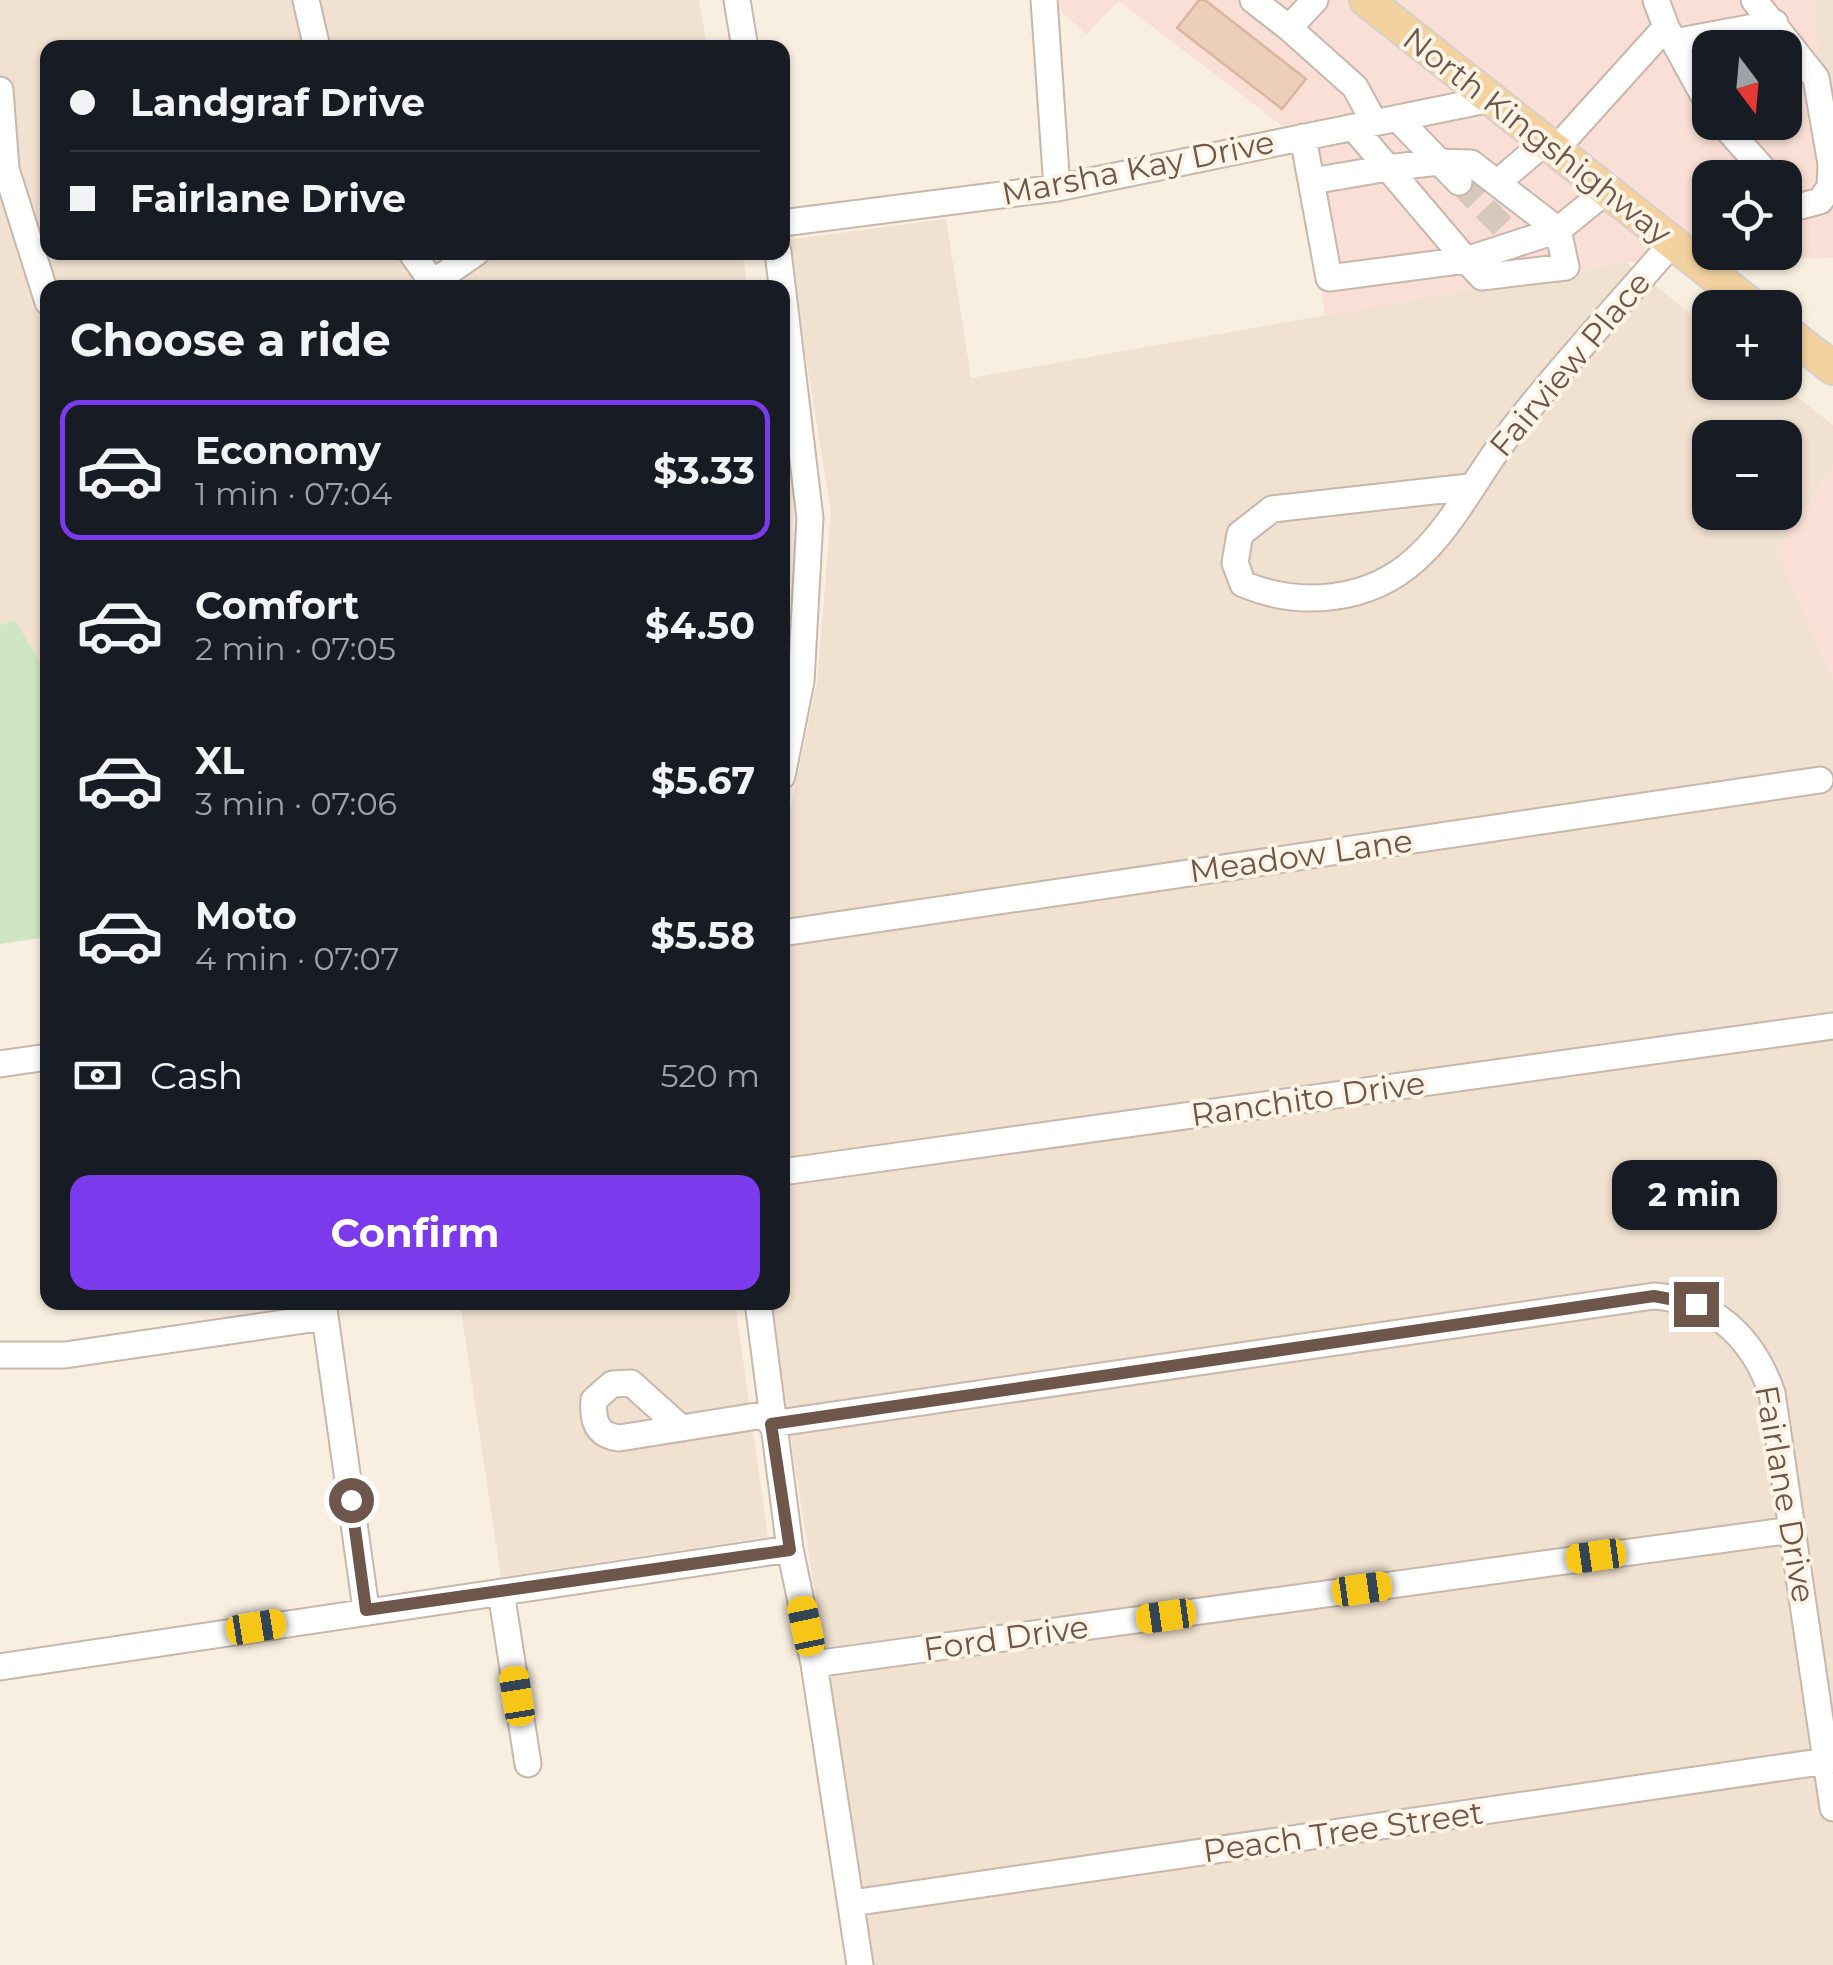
<!DOCTYPE html>
<meta charset="utf-8">
<style>
body{margin:0;font-family:Montserrat,sans-serif;background:#20242c;color:#f1f3f6;height:100vh;display:flex;flex-direction:column;font-size:38px;white-space:nowrap}
*{box-sizing:border-box;margin:0}
p{font-size:32px;color:#9ea1a6}
.icon{flex:none;width:55px;height:55px;fill:none;stroke:currentColor;stroke-width:2;stroke-linecap:round;stroke-linejoin:round}
.map{position:relative;flex:1;overflow:hidden}
.sheet{position:absolute;left:40px;top:280px;width:750px;height:1030px;display:flex;flex-direction:column;background:#171b24;border-radius:20px;box-shadow:0 2px 8px #0004}
.sheet>*{flex:none}
.top-card{position:absolute;left:40px;top:40px;width:750px;height:220px;border-radius:20px;box-shadow:0 2px 8px #0004;display:grid;align-content:center;height:220px;padding:0 30px;background:#171b24}
.needle{width:65px;rotate:164deg}
.controls{position:absolute;left:1692px;top:30px;display:grid;gap:20px}
.controls a{display:grid;place-items:center;width:110px;height:110px;border-radius:20px;background:#171b24;box-shadow:0 2px 8px #0004;font-size:50px}
.end{position:absolute;width:45px;height:45px;margin:-22px;border:12px solid #6e564b;background:#fff;box-shadow:0 0 0 5px #fff}
.from{border-radius:50%}
.bubble{position:absolute;height:70px;border-radius:20px;background:#171b24;box-shadow:0 2px 8px #0004;font-size:32px;font-weight:700;line-height:70px;text-align:center}
.car{position:absolute;width:30px;height:60px;margin:-30px -15px;border-radius:12px;box-shadow:0 0 8px 2px #0007;background:linear-gradient(#f5c518 24%,#345 0 40%,#f5c518 0 76%,#345 0 86%,#f5c518 0)}
.top-card b{display:flex;align-items:center;gap:35px;height:95px;font-size:38px}
.top-card b+b{border-top:2px solid #363941}
.top-card i{width:25px;height:25px;background:#f1f3f6}
ul{padding:0;list-style:none}
li{display:flex;align-items:center;gap:30px;height:140px;margin:0 20px 15px;padding:0 10px;border:5px solid transparent;border-radius:20px}
li div{flex:1}
li b{display:block;font-size:38px}
li em{font-style:normal;font-weight:700}
li.active{border-color:#7c3aed}
li>.icon{width:90px;height:90px;stroke-width:1.5}
h2{padding:0 30px;font-size:45px;line-height:120px}
.pay{display:flex;align-items:center;gap:25px;height:110px;padding:0 30px;font-size:38px}
.pay p{margin-inline-start:auto}
.action{display:flex;gap:20px;margin-top:auto;padding:20px 30px}
.action a{flex:1;height:115px;border-radius:20px;background:#7c3aed;color:#fff;font-size:40px;font-weight:700;line-height:115px;text-align:center}
.map>svg:first-child{display:block}
</style>
<div class="map">
<svg width="1833" height="1965" viewBox="0 0 1833 1965">
<rect width="100%" height="100%" fill="#f9efe1"/>
<path fill="#f0e1d0" fill-rule="evenodd" d="M0 0H699L707 47 48 48V252H742L748 287 48 288 47 674 15 620 0 625Z
M1813 0H1833V167Z
M946 219 971 378 1626 262 1710 329V382L1779 383 1833 425V465L1777 551 1833 680V1965H872L770 1303 782 1302 783 845 817 682 831 512 787 240ZM1710 438H1785V512H1710Z
M460 1303H735L768 1537 501 1577Z"/>
<path fill="#f9dfd5" fill-rule="evenodd" d="M1048 0H1813L1833 167V258L1626 262 1326 316 1289 131 1119 1 1087 34ZM1710 48H1785V122H1710ZM1710 178H1785V252H1710Z
M1833 465V680L1777 551Z"/>
<path fill="#d0e5c1" d="M15 620 47 674 48 937 0 944V625Z"/>
<path fill="#eccebb" stroke="#ddb59d" stroke-width="2.5" d="M1199 0H1205L1306 79 1282 109 1177 28Z"/>
<g fill="none" stroke-linecap="round" stroke-linejoin="round">
<path stroke="#d6c9bc" stroke-width="25" stroke-dasharray="25 12" stroke-linecap="butt" d="M1459 182 1504 228"/>
<g stroke="#c8b7aa" stroke-width="29">
<path id="minor" d="M306 0 317 48
M737 0 745 48
M1044 0 1057 188
M1253 0 1289 28
M1315 0 1289 28 1355 87 1374 122
M1656 0 1666 27 1710 107
M1754 0 1816 78 1831 164 1830 187 1820 201 1797 207 1785 197
M1674 42 1775 23
M0 90 6 169 48 302
M1397 118 1459 182
M1721 122 1771 178
M1303 137 1329 278 1466 260 1388 168 1438 162 1471 163 1558 230 1606 191
M1555 150 1666 27
M1312 181 1388 168 1353 127
M1497 183 1545 142
M782 223 1057 188 1491 99
M1558 230 1566 267 1482 277 1466 260Z
M411 252 433 283
M778 252 810 518 801 681 782 776
M425 288 477 252
M1469 487 1272 509 1240 534 1235 563 1243 584C1300 608 1369 602 1416 559 1455 524 1479 471 1512 430 1562 365 1619 305 1672 243
M782 933 1820 780
M0 1064 48 1057
M782 1172 1833 1026
M323 1302 366 1609
M758 1302 790 1549 814 1664 860 1965
M0 1355H65L325 1317
M771 1424 1654 1296C1714 1300 1753 1338 1772 1393L1833 1808
M680 1427 631 1383 612 1384 594 1400C592 1421 597 1435 619 1438L770 1414
M501 1592 528 1764
M814 1664 1792 1530
M0 1667 790 1549
M852 1903 1833 1760"/>
</g>
<g stroke="#d6d0cd" stroke-width="36">
<path id="major" d="M1366 0 1755 308
M1785 331 1833 368"/>
</g>
<use href="#minor" stroke="#fff" stroke-width="25"/>
<use href="#major" stroke="#f3d29f" stroke-width="32"/>
</g>
<g fill="none" stroke-linecap="round" stroke-linejoin="round">
<path stroke="#6e564b" stroke-width="12" d="M351 1500 366 1610 790 1550 771 1424 1654 1296 1696 1304"/>
</g>
<g text-anchor="middle" stroke-width="8" stroke-linejoin="round" paint-order="stroke">
<g font-size="32" fill="#6e564b" stroke="#fdf4e6">
<text transform="translate(1537 136) rotate(38)" y="11">North Kingshighway</text>
<text transform="translate(1138 168) rotate(-11)" y="11">Marsha Kay Drive</text>
<text transform="translate(1570 364) rotate(-50)" y="11">Fairview Place</text>
<text transform="translate(1301 856) rotate(-8)" y="11">Meadow Lane</text>
<text transform="translate(1308 1099) rotate(-8)" y="11">Ranchito Drive</text>
<text transform="translate(1785 1494) rotate(80)" y="11">Fairlane Drive</text>
<text transform="translate(1006 1638) rotate(-8)" y="11">Ford Drive</text>
<text transform="translate(1343 1832) rotate(-8)" y="11">Peach Tree Street</text>
</g>
</g>
</svg>
<div class="controls">
<a><svg class="needle" viewBox="-14 -14 28 28"><path d="M0-13l5 13h-10z" fill="#e53935"/><path d="M0 13l5-13h-10z" fill="#9ea1a6"/></svg></a>
<a><svg class="icon" aria-label="locate" viewBox="0 0 24 24"><circle cx="12" cy="12" r="6"/><path d="M12 2v4M12 18v4M2 12h4M18 12h4"/></svg></a>
<a>+</a>
<a>−</a>
</div>
<i class="end from" style="left:351px;top:1500px"></i>
<i class="end" style="left:1696px;top:1304px"></i>
<div class="bubble" style="left:1612px;top:1160px;width:165px">2 min</div>
<i class="car" style="left:1596px;top:1556px;rotate:262deg"></i>
<i class="car" style="left:1362px;top:1589px;rotate:82deg"></i>
<i class="car" style="left:1166px;top:1616px;rotate:262deg"></i>
<i class="car" style="left:806px;top:1626px;rotate:348deg"></i>
<i class="car" style="left:256px;top:1627px;rotate:81deg"></i>
<i class="car" style="left:517px;top:1696px;rotate:351deg"></i>
<div class="top-card">
<b><i class="from"></i>Landgraf Drive</b>
<b><i></i>Fairlane Drive</b>
</div>
<section class="sheet">
<h2>Choose a ride</h2>
<ul>
<li class="active"><svg class="icon" aria-label="car" viewBox="0 0 24 24"><path d="M5 17H2v-5l4-1 3-4h7l3 4 3 1v5h-3M9 17h6M6 11h13"/><circle cx="7" cy="17" r="2"/><circle cx="17" cy="17" r="2"/></svg><div><b>Economy</b><p>1 min · 07:04</p></div><em>$3.33</em></li>
<li><svg class="icon" aria-label="car" viewBox="0 0 24 24"><path d="M5 17H2v-5l4-1 3-4h7l3 4 3 1v5h-3M9 17h6M6 11h13"/><circle cx="7" cy="17" r="2"/><circle cx="17" cy="17" r="2"/></svg><div><b>Comfort</b><p>2 min · 07:05</p></div><em>$4.50</em></li>
<li><svg class="icon" aria-label="car" viewBox="0 0 24 24"><path d="M5 17H2v-5l4-1 3-4h7l3 4 3 1v5h-3M9 17h6M6 11h13"/><circle cx="7" cy="17" r="2"/><circle cx="17" cy="17" r="2"/></svg><div><b>XL</b><p>3 min · 07:06</p></div><em>$5.67</em></li>
<li><svg class="icon" aria-label="car" viewBox="0 0 24 24"><path d="M5 17H2v-5l4-1 3-4h7l3 4 3 1v5h-3M9 17h6M6 11h13"/><circle cx="7" cy="17" r="2"/><circle cx="17" cy="17" r="2"/></svg><div><b>Moto</b><p>4 min · 07:07</p></div><em>$5.58</em></li>
</ul>
<div class="pay"><svg class="icon" aria-label="cash" viewBox="0 0 24 24"><path d="M3 7h18v10H3z"/><circle cx="12" cy="12" r="2"/></svg>Cash<p>520 m</p></div>
<div class="action"><a>Confirm</a></div>
</section>
</div>
